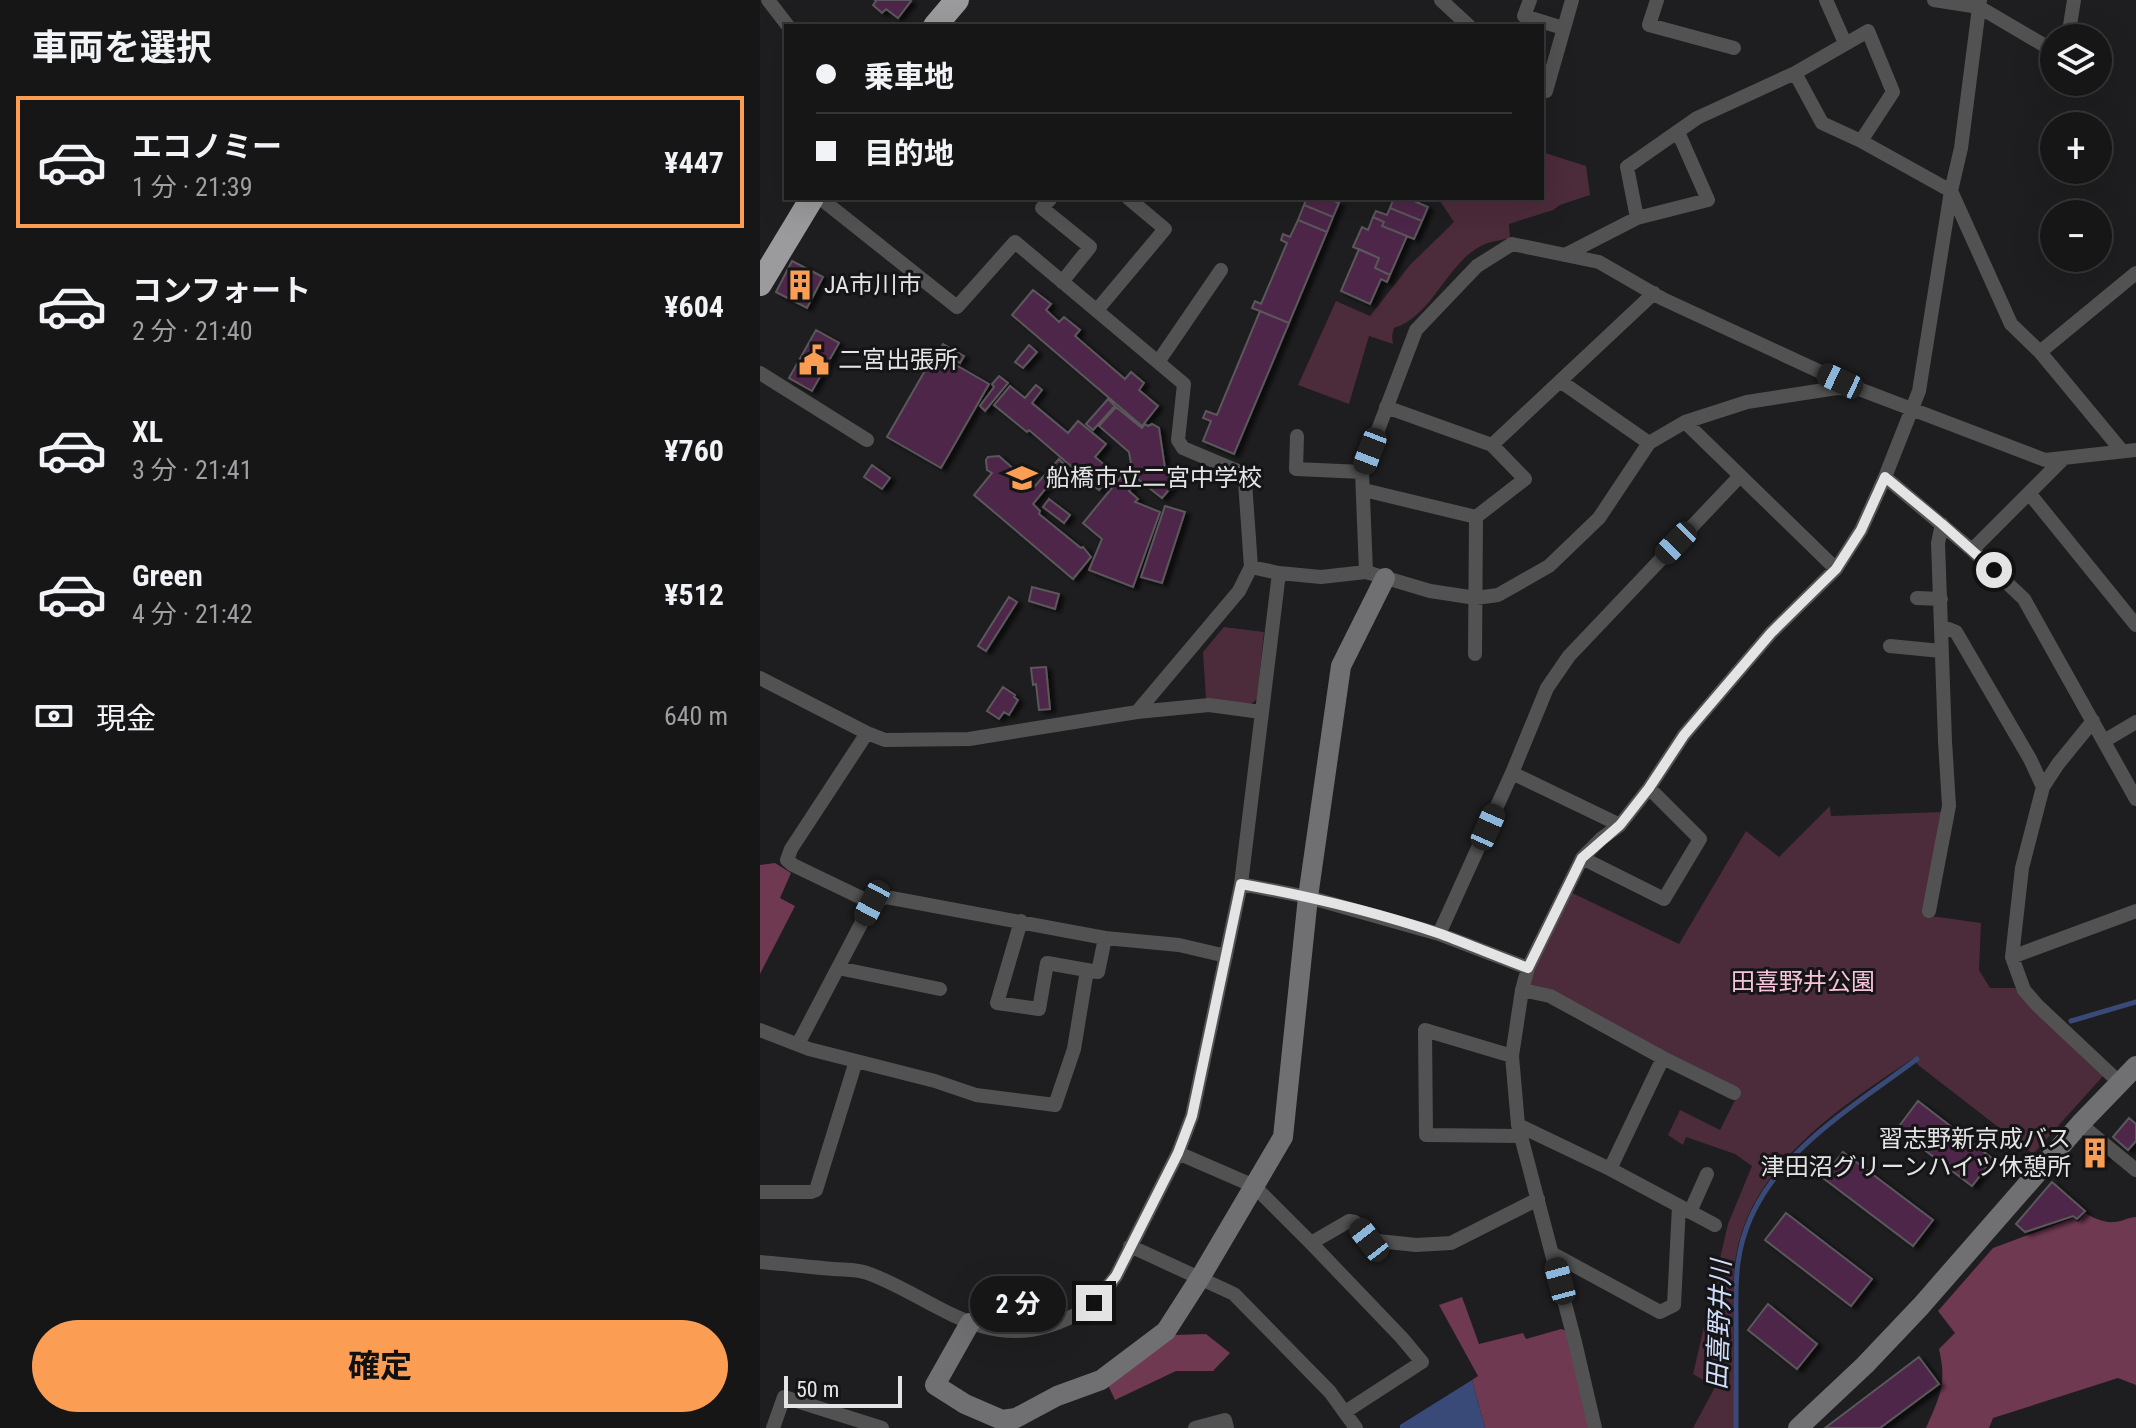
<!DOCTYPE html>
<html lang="ja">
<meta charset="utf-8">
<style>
body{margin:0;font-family:"Roboto Condensed","Noto Sans JP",sans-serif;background:#1f1f20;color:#f1f3f6;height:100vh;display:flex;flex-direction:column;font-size:30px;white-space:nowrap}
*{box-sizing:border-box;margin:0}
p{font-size:26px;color:#9e9fa1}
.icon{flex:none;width:44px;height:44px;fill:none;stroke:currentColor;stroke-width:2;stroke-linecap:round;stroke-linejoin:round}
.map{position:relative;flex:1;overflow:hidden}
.sheet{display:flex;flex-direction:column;background:#161617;width:760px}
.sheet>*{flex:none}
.banner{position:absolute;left:24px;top:24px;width:760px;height:176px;border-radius:0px;box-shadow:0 8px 32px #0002,0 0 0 2px #353536;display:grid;align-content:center;height:176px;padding:0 32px;background:#161617}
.controls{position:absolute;left:1280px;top:24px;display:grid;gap:16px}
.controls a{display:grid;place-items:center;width:72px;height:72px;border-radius:50%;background:#161617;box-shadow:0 8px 32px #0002,0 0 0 2px #353536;font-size:40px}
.scale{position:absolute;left:24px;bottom:20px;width:118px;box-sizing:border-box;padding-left:8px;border:4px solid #e5e4e5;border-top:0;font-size:22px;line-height:28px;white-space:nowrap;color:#e5e4e5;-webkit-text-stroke:6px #151416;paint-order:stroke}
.end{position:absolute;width:36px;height:36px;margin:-18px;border:10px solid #e5e4e5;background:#111;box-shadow:0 0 0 4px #111}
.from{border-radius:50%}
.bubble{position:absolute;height:56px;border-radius:28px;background:#161617;box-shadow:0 8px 32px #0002,0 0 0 2px #353536;font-size:26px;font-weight:700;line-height:56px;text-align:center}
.car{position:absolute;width:24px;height:48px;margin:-24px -12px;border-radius:10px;box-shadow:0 0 6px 2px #0007;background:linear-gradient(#222 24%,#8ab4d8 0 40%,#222 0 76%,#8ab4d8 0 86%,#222 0)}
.banner b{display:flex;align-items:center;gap:28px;height:76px;font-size:30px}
.banner b+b{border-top:2px solid #353536}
.banner i{width:20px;height:20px;background:#f1f3f6}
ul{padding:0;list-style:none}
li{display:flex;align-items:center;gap:24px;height:132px;margin:0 16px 12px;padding:0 16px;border:4px solid transparent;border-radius:0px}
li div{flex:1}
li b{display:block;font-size:30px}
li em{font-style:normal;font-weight:700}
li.selected{border-color:#fc9d54}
li>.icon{width:72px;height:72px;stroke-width:1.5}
h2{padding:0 32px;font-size:36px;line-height:96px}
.pay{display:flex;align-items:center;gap:20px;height:88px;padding:0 32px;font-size:30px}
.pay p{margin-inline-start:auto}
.cta{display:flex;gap:16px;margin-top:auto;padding:16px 32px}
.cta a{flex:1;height:92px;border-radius:48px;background:#fc9d54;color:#111;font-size:32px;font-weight:700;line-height:92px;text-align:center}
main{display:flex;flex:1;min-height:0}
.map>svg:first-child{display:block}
</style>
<main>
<section class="sheet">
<h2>車両を選択</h2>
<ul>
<li class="selected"><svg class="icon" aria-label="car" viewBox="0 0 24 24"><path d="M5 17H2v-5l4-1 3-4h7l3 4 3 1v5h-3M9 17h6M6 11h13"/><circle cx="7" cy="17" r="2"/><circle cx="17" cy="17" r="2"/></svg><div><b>エコノミー</b><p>1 分 · 21:39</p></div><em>¥447</em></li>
<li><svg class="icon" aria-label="car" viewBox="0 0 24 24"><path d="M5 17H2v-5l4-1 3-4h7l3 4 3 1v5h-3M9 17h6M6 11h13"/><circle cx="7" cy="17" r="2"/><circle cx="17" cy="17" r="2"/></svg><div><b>コンフォート</b><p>2 分 · 21:40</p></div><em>¥604</em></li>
<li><svg class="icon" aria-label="car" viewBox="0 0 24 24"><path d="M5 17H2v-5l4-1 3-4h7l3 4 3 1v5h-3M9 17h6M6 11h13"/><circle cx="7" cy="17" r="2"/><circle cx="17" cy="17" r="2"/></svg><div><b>XL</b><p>3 分 · 21:41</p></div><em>¥760</em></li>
<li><svg class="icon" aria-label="car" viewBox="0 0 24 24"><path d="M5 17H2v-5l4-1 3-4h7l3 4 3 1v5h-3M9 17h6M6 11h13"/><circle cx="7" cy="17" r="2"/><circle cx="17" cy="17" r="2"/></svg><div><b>Green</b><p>4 分 · 21:42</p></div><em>¥512</em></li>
</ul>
<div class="pay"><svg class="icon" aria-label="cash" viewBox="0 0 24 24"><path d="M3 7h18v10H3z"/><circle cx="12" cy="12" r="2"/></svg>現金<p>640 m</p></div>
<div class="cta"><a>確定</a></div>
</section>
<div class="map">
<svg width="1376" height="1428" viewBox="0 0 1376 1428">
<defs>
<filter id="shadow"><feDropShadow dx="5" dy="3" stdDeviation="2" flood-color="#0009"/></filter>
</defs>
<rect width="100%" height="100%" fill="#1e1d1f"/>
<path fill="#4c2b3a" d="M782 152 826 166 830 195 800 205 793 210 749 224 750 238C742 240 733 241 725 244 687 260 674 316 634 328L632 336 633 344 609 336 589 404 538 385 576 301 610 316 650 265 694 222 678 198H782Z
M464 627 504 632 497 699 491 704 446 699 443 652Z
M1070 806 1071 816 1183 812 1164 915 1221 923 1219 970 1230 988H1255L1343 1076 1273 1154 1158 1065 1154 1058C1080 1107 987 1167 975 1263 972 1285 973 1308 973 1330 973 1363 974 1395 974 1428H933L955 1387 933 1374 968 1224 992 1166 975 1154 926 1137 923 1145 908 1135 920 1110 960 1130 979 1092 764 982 806 890 919 944 986 831 1019 857Z"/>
<path fill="#6e3951" d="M15 863 31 873 20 898 35 906 0 974V865Z
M1325 1213C1333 1218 1345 1223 1354 1222 1361 1222 1369 1217 1376 1217V1385L1358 1378 1233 1418 1229 1428H1166C1180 1396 1187 1384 1179 1349L1195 1333 1178 1311 1233 1248 1313 1218 1318 1222Z
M702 1297 719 1344 763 1333 766 1339 801 1329 807 1331 829 1428H725L712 1380 718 1376 679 1305Z
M446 1334 470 1353 453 1371H416L355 1400 348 1385 414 1335Z"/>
<path fill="#394a79" d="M712 1380 725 1428H640V1425Z"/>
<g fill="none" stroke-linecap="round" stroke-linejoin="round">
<path stroke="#394a79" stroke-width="5" d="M1311 1021 1376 1002
M976 1428C976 1393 976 1359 976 1324 976 1304 975 1283 978 1263 990 1166 1085 1113 1157 1059"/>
</g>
<path fill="#4d2549" stroke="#5a585a" stroke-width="2" filter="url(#shadow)" d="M115 0H149L151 1 138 18 126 9 122 13 113 5 116 1Z
M547 198H567L579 203 573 217 544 205Z
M634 198H647L668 207 662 221 630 208Z
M544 205 573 217 567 232 538 220Z
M630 208 662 221 654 239 622 226 624 222 613 217 616 211 627 215Z
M613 217 624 222 622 226 647 236 630 275 615 268 619 258 593 247 602 227 608 230Z
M538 220 567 232 529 323 492 308 495 301 501 304 527 243 521 240 523 234 530 237Z
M599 249 619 258 615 268 630 275 627 282 621 279 610 304 581 291Z
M32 261 63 277 47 308 16 292Z
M273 290 291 304 286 310 299 322 304 317 320 330 315 336 365 379 371 372 384 383 379 390 398 406 382 426 252 315Z
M500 311 529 323 474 454 443 441 451 421 443 418 446 411 457 415Z
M56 330 79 343 52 391 29 378Z
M183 344 204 356 200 363 180 351Z
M269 345 277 352 263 368 255 362Z
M175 353 229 384 181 468 127 437Z
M239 376 248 383 225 411 220 406 234 387 232 384Z
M276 385 282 390 272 403 308 433 318 421 346 444 335 457 354 473 339 490 269 430 267 432 234 405 250 386 265 398Z
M348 399 355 406 333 430 326 424Z
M356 407 382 428 385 424 388 426 392 424 399 428 405 468 419 478 402 498 373 475 369 452 339 426Z
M239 456 274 487 299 459 305 465 273 504 280 511 279 514 321 548 323 547 331 557 313 579 214 495 232 473 227 470 226 460 228 457Z
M112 465 130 478 122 489 104 477Z
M361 477 372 487 369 491 378 499 375 502 400 512 373 587 329 570 342 539 323 523Z
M289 499 310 515 304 523 283 507Z
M405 506 425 512 402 583 381 577Z
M272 587 299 594 295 609 269 601Z
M249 597 257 602 226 651 218 646Z
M286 667 290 709 279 710 276 684 273 685 271 668Z
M243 687 255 695 254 697 258 700 249 715 244 712 239 719 227 711Z
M1158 1101 1233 1159 1212 1186 1137 1129Z
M1369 1118 1376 1124V1141L1368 1150 1353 1137Z
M1331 1143 1346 1154 1339 1163 1325 1152Z
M1083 1152 1173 1220 1153 1246 1063 1178Z
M1292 1182 1325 1211 1317 1219 1313 1216 1265 1232 1256 1224Z
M1026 1213 1112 1279 1091 1306 1005 1240Z
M1008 1304 1057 1344 1037 1369 988 1330Z
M1159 1357 1179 1384 1120 1428H1065Z"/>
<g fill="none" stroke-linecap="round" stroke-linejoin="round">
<path stroke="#525253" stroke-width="14" d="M8 0 28 26
M681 0 709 26
M770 0 764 16 803 28
M897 0 889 25 974 48
M1066 0 1085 43
M1174 0 1219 7 1294 51
M1308 38 1314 0
M1035 73 1062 123 1101 141
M782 91H786L812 0
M291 198 282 208 330 247 302 282
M877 218 867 167 937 118 1035 73 1108 31 1133 92 1101 141 1191 191 1251 324 1280 352 1362 451
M805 255 877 218 948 200 918 132
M337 310 405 229 368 198
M1280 352 1376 273
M398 362 461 270
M0 373 107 440
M800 381 889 443
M925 422 1076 569
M537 436 536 469 602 472
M732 445 894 293
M1125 477 1212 550 1264 599 1376 799
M604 490 716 517 765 479 732 445 626 407
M1269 493 1376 625
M1212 550 1304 458
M491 567 519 573 561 577 606 572 670 591 716 598 738 595 789 566 839 518 889 443 925 422 987 402 1077 388 1099 389 1285 460 1376 450
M606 572 602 472 656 330 717 266 752 244 839 262 903 299 1091 386
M1157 598 1181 599
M1181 626 1196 632 1270 759 1283 787
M1130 646 1181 651
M715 654 716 517
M0 678 107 733 125 740 209 739 377 712 479 591 491 567 485 482 480 472 423 448 418 440 424 384 255 242 197 307 60 198
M377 712 449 705 501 712
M1333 721 1298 764 1283 787 1262 868 1252 957 1264 990 1277 1005 1360 1083
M107 733 31 849 27 860 33 865 112 903 126 897 345 938 338 972 287 963 279 1009 237 1003 261 921
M1344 741 1376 722
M752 773 860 825
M822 858 904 899 940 839 889 788
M481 884 548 897 679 934 768 968
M1169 911 1189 806 1185 741 1178 543 1182 524
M679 934 752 773 787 688 809 656 980 476
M345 938 419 945 466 956
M1252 957 1376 911
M78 968 180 989
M762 990 790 996 903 1058 974 1093
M0 1030 49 1049 175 1081 216 1095 295 1105 314 1049 327 970
M38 1044 112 903
M752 1056 665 1030 666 1135 760 1136
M1320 1124 1376 1170
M758 1125 850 1169 955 1225
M418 1153 494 1186 551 1243 642 1338 662 1362 585 1412
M850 1169 903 1058
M0 1192H51L56 1190 96 1061
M930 1212 947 1174
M551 1243 589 1221 595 1222 609 1240 656 1245 691 1243 778 1199
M370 1246 474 1294 570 1392 596 1428
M793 1254 900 1312 914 1305 919 1206
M0 1262C25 1264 49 1267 74 1269 86 1270 99 1269 110 1274 171 1297 219 1347 288 1326 321 1316 336 1303 356 1276L418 1153 432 1116 481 884 519 573
M13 1428 24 1397 122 1428
M435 1428 465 1420 467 1428
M835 1428 815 1342 758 1125 752 1056 762 990 768 968 822 858 841 839 860 825 889 788 924 735 1011 633 1076 569 1101 530 1125 477 1159 391 1191 191 1201 148 1220 0"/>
<path stroke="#707072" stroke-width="20" d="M210 1323 175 1385 205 1404 242 1420 256 1418 297 1396 341 1380 406 1331 440 1278 523 1137 548 897 581 666 625 578
M1038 1428 1105 1365 1161 1306 1320 1124 1376 1066"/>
<path stroke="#9b9b9e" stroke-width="24" d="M175 26 197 0
M0 284 52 198"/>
</g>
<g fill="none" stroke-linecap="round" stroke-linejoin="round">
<path stroke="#e5e4e5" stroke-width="10" d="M334 1303 356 1276 418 1153 432 1116 481 884C548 896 616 912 681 934 710 945 739 957 768 968L822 858 860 825 889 788 924 735 1011 633 1076 569 1101 530 1125 477 1182 524 1234 570"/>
</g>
<defs>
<g id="building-bare" transform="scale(2.4)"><path d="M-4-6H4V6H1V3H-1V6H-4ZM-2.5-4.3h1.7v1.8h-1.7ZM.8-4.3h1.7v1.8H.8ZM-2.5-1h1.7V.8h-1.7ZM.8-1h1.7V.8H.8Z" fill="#fc9d54" stroke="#151416" stroke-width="2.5" paint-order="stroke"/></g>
<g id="civic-bare" transform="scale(2.4)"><path d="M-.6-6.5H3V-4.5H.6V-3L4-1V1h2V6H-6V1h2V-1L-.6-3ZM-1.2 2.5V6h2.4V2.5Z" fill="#fc9d54" stroke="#151416" stroke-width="2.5" paint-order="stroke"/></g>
<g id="school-bare" transform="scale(2.4)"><path d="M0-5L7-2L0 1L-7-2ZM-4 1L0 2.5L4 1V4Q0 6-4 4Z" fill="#fc9d54" stroke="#151416" stroke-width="2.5" paint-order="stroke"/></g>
</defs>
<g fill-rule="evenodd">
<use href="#building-bare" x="40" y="285"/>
<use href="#civic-bare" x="54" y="360"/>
<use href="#school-bare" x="262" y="478"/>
<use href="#building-bare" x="1335" y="1153"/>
</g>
<g text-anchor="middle" stroke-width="6" stroke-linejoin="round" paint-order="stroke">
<g font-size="24" fill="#e5e4e5" stroke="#151416" text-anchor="start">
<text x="64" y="293">JA市川市</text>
<text x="78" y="368">二宮出張所</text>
<text x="286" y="486">船橋市立二宮中学校</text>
<text x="1311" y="1147" text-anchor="end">習志野新京成バス<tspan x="1311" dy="28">津田沼グリーンハイツ休憩所</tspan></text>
</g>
<g font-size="24" fill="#f8c3d9" stroke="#151416">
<text x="1043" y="990">田喜野井公園</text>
</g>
<g font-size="26" font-style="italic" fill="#d0ddfb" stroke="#151416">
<text transform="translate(959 1325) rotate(-88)" y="9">田喜野井川</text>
</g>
</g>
</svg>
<div class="controls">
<a><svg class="icon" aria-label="layers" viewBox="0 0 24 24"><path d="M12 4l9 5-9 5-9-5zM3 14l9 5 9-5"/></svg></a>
<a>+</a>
<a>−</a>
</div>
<div class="scale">50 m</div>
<i class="end from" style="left:1234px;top:570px"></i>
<i class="end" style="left:334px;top:1303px"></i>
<div class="bubble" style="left:210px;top:1276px;width:96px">2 分</div>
<i class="car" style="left:1080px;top:381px;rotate:295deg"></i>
<i class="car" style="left:610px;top:451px;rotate:201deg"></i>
<i class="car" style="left:916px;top:543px;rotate:224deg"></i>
<i class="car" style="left:728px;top:827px;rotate:24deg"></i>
<i class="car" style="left:112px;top:903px;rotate:208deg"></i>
<i class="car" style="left:609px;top:1240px;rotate:322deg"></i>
<i class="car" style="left:800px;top:1281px;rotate:345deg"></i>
<div class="banner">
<b><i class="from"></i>乗車地</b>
<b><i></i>目的地</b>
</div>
</div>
</main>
